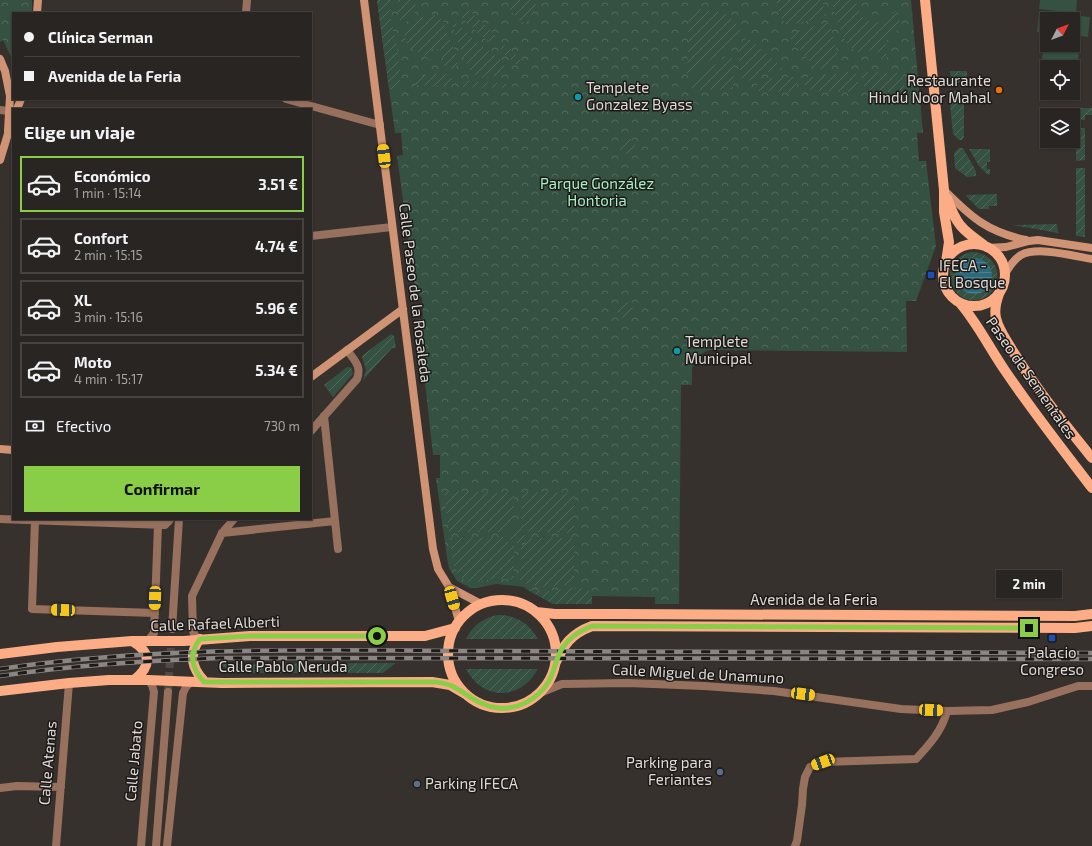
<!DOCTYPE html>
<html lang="es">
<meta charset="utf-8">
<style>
body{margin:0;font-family:"Exo 2",sans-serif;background:#35312f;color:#f1f3f6;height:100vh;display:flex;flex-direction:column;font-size:15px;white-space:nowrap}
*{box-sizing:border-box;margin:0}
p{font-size:13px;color:#a5a5a5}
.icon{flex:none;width:22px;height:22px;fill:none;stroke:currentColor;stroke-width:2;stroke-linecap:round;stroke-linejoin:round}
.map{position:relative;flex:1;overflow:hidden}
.drawer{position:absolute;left:12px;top:108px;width:300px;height:412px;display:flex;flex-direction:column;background:#292522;border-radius:0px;box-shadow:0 1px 3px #0004,0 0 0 1px #454240}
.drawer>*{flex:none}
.banner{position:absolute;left:12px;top:12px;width:300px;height:88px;border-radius:0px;box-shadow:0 1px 3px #0004,0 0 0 1px #454240;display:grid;align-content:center;height:88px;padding:0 12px;background:#292522}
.needle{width:26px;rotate:48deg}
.fabs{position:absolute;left:1040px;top:12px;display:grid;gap:8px}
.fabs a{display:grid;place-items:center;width:40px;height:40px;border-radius:0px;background:#292522;box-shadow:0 1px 3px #0004,0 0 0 1px #454240;font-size:20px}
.end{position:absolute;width:18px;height:18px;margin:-9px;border:5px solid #8ace48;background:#111;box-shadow:0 0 0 2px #111}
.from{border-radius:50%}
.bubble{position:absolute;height:28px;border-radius:0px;background:#292522;box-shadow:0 1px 3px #0004,0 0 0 1px #454240;font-size:13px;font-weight:700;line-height:28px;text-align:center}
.car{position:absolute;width:12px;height:24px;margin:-12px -6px;border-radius:5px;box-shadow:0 0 3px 1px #0007;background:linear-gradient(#f5c518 24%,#345 0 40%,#f5c518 0 76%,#345 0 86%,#f5c518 0)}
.banner b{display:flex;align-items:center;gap:14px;height:38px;font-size:15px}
.banner b+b{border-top:1px solid #454240}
.banner i{width:10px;height:10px;background:#f1f3f6}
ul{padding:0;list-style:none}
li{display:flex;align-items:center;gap:12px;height:56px;margin:0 8px 6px;padding:0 4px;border:2px solid #454240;border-radius:0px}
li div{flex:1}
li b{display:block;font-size:15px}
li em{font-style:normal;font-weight:700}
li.current{border-color:#8ace48}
li>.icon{width:36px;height:36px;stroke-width:1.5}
h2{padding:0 12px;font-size:18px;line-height:48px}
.pay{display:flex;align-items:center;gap:10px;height:44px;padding:0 12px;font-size:15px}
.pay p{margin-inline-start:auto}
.button{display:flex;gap:8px;margin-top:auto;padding:8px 12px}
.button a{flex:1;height:46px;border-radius:0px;background:#8ace48;color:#111;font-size:16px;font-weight:700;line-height:46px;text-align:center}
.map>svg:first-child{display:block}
</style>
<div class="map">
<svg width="1092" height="846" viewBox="0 0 1092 846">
<defs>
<pattern id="forest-crowns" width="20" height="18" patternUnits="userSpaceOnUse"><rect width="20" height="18" fill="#355141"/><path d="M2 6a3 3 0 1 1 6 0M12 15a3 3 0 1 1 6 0" fill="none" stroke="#52695c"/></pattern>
<pattern id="garden-furrows" width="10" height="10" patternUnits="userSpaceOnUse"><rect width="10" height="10" fill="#355141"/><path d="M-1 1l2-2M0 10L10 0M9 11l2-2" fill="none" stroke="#52695c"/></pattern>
<pattern id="water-rules" width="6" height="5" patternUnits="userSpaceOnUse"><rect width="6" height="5" fill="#2f6a7c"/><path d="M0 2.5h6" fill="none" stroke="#4d7f8e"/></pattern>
</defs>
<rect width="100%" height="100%" fill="#37312e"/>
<path fill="url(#forest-crowns)" d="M0 0H32V13H13V61L3 40 0 42Z
M377 0H911L923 133H917L919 161H926L936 246 916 301H906L907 352 710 350C690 356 692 367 692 385H681L679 604H655V597L592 596V604H553L524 587 507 585 496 584 477 588H470L457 581 449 568 447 558 436 478H440V455H433L418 319H423L422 297 416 296 397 156 403 155 401 133H395Z"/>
<path fill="url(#garden-furrows)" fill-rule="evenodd" d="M377 0H390L391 21 397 46 399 66 401 74 399 86 396 89H389Z
M398 0H417L415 5 416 11 404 24 401 25 397 10Z
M515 0H533L536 5 528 23C520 25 513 14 509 8V7Z
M777 0H822L826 15 817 19 788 25C781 22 776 7 777 0Z
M831 0H855L861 15 871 22H878L886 19 894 12H897C906 35 890 31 886 43 884 50 887 57 887 63L882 61 876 50 858 52 849 46 845 41 837 21Z
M467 8 496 36 497 39 493 44 485 39 458 14 459 12Z
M700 9C707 11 716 11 723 13 729 16 740 25 741 31L737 39 692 74 687 76 689 12Z
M435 15 440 17 443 21 457 58V66C452 69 448 68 443 65V50L431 49 430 61 422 53 412 49 410 50C407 43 402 36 406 29L421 17Z
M453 23H456L478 43 500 59 505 67C502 80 480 78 471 73L461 51 452 24Z
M827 23 830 25 839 60 834 65 818 70 814 67 791 39V36L800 30Z
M747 38 751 40 784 69 782 70 766 72 759 75 753 80 744 81 741 78 738 47 740 43Z
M503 45 508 47 520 59 521 65H517L500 51Z
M731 54 734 64 733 89 699 90 688 87V86L725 57Z
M854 71 858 76V90L856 92 816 91 807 89 805 87V79L807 77H814Z
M950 71H967V76L961 83H953L951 82Z
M864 72 900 73 903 76 904 88C899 94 873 92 865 91L862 77Z
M428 74C436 73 448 73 454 80L449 87 416 85 415 82 417 79Z
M793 77 797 80V89L796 92 762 91H759L756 87C763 75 782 78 793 77Z
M462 80 478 82 497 83 505 82 507 88 461 87 459 85V82Z
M953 91H961L964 94V137L962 140H959L953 134 949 94Z
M1076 108H1092V115H1085V120H1076Z
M1076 128H1085V160L1076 161Z
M619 146a8 8 0 1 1 16 0a8 8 0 1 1-16 0Z
M959 148H963L976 171V176L967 177 955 168 954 153Z
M969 149H990V162H987V169H990V174L988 175 979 166Z
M1076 168H1085V237L1076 236Z
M997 194V206H989V209H979L966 196 967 195Z
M1057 224 1058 233 1013 225Z
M971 252C987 252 1000 264 997 281 996 288 990 295 984 298 952 311 933 262 971 252ZM970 258C985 258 995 269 989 284L970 293 960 287 957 282 964 261Z
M617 310a8 8 0 1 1 16 0a8 8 0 1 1-16 0Z
M391 334 394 336 396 348H392L363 380 366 370 362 357 363 355Z
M347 367H350L352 369 353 374 333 397 324 385Z
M444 491 514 493V523L511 525 506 532H449Z
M522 492 574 493V533L529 532 526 527 521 524Z
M509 535a8 8 0 1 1 16 0a8 8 0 1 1-16 0Z
M506 537 509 544 514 546V580C505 579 497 578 488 580 484 580 480 582 476 582 452 583 452 555 450 538Z
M529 538H574V585H560L541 587 520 582 521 546 526 543Z
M524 588C530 589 537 591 543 591 556 592 579 583 590 592L592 596V604H553Z
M498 615C516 615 529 623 538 639H466C473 626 482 618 498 615Z
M396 663 383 673H232L220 664Z
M466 669H538C520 701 483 701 466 669Z"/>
<path fill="#355141" d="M1040 0H1077L1076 13 1039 9Z
M1039 12 1090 17 1088 37 1073 35V19H1047V33L1037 32Z
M1044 42 1047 43V45L1079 46 1078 62 1042 59Z"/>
<path fill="url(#water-rules)" d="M956 276a18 18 0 1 1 36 0a18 18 0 1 1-36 0Z"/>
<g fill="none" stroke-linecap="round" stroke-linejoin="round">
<path stroke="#504a48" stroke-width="8" stroke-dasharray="8 4" stroke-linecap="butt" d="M168 692 172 629"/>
<path stroke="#98715e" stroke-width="8" d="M246 13 247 0
M286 99 380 125
M0 110 8 111
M311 236 392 227
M324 416 338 549
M311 431 357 379C362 366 354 360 347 350
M0 519 165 525 169 521 170 519
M35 520 32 609 155 613
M222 533 335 521
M172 629 179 519
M200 639 195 636 193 631 192 596 222 533 234 519
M148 641 154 633 158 525
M540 693 562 684 628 683 704 686 774 691 901 709 947 711 992 710 1028 702 1078 686H1092
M0 788 17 786 61 787
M56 846 69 683
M141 846 154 692 152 685 148 680
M156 846 168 692
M167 846 183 693 186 687 191 682
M795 846 797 841 802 805 803 789 805 777 810 767 823 762 916 759C929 745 942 731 947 711"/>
<path stroke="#d09374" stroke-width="8" d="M364 0 433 549 438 569 449 587 459 621
M37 13 38 0
M0 59 5 71 10 96 8 131
M17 109 21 99
M0 160 10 127
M945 191C972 218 988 232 1026 240
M987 248 1006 247 1029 241 1038 240 1092 248
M1005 274C1009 267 1014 259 1021 255 1038 246 1073 256 1092 259
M311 377 403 309
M0 449 13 450
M449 587 481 604"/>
<path stroke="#fcad85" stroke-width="10" d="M925 0 944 190V212L949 242 946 262
M947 198C956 224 961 229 984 245
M943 275a31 31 0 1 1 62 0a31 31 0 1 1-62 0Z
M999 294C996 302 994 309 996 318 999 331 1008 342 1014 353 1037 390 1065 424 1092 458
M960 303C978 324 990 349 1006 372 1033 412 1063 450 1092 488
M448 654a54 54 0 1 1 108 0a54 54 0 1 1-108 0Z
M536 612 555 614H622L1075 616 1092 614
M200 639C188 654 192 669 205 682
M132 641C151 652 152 666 134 680
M0 654 57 647 132 641H184L250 636H425L455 628
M555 664C564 644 571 634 592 626L1075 628 1092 626
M0 691 69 683 109 680H148L222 683 432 682 450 685 467 695"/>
<g stroke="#8b8683" stroke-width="4.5">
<path id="rail" d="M0 669C158 646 318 650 477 651 682 652 887 652 1092 653
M0 676C73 665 146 661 219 658L1092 659"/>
</g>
<use href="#rail" stroke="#1d1a18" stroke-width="3" stroke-dasharray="9" stroke-linecap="butt"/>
</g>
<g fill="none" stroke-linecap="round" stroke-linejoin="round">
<path stroke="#8ace48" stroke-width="5" d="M377 636H250L200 639C188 654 192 669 204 682H437C442 683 448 684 452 686 468 694 479 706 498 708 519 710 539 698 549 681 555 670 556 657 563 647 571 636 580 631 592 626L1029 628"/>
</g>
<circle fill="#e8710a" stroke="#1d1a18" stroke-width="1.5" cx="999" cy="90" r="4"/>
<g fill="#0f9aa8" stroke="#1d1a18" stroke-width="1.5">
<circle cx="578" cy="97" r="4"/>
<circle cx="677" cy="351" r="4"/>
</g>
<g fill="#1a4fb4" stroke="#1d1a18" stroke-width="1.5">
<rect x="927" y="271" width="8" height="8" rx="2"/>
<rect x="1048" y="634" width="8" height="8" rx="2"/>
</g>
<g fill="#5c6f8a" stroke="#1d1a18" stroke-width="1.5">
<circle cx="720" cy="772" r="4"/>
<circle cx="417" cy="784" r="4"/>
</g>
<g text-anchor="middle" stroke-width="3" stroke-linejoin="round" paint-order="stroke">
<g font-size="15" fill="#dedad8" stroke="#1d1a18" text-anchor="start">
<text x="991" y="86" text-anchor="end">Restaurante<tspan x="991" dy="17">Hindú Noor Mahal</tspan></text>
<text x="586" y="93">Templete<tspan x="586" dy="17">Gonzalez Byass</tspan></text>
<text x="939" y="271">IFECA -<tspan x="939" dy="17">El Bosque</tspan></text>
<text x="685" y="347">Templete<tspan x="685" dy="17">Municipal</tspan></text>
<text x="1052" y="658" text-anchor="middle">Palacio<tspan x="1052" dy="17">Congreso</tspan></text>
<text x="712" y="768" text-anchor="end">Parking para<tspan x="712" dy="17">Feriantes</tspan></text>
<text x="425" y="789">Parking IFECA</text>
</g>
<g font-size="15" fill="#a4f1c6" stroke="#1d1a18">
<text x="597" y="189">Parque González<tspan x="597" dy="17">Hontoria</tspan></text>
</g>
<g font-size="15" fill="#dedad8" stroke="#1d1a18">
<text transform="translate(415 293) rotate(83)" y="5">Calle Paseo de la Rosaleda</text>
<text transform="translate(1031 378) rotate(55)" y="5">Paseo de Sementales</text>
<text x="814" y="605">Avenida de la Feria</text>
<text transform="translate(215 624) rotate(-2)" y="5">Calle Rafael Alberti</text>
<text x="283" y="672">Calle Pablo Neruda</text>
<text transform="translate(698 674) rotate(3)" y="5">Calle Miguel de Unamuno</text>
<text transform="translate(134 761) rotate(-85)" y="5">Calle Jabato</text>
<text transform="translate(48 763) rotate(-85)" y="5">Calle Atenas</text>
</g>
</g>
</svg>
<div class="fabs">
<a><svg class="needle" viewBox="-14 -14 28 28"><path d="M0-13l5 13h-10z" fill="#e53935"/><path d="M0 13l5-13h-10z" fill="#a5a5a5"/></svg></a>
<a><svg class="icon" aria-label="locate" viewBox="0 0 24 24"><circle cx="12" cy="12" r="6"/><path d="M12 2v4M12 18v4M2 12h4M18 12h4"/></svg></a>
<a><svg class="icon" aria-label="layers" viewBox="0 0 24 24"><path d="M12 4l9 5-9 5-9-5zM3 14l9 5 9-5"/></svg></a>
</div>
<i class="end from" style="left:377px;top:636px"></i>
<i class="end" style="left:1029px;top:628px"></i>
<div class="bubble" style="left:996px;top:570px;width:66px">2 min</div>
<i class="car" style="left:384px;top:156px;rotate:353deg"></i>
<i class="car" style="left:155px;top:598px;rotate:182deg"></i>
<i class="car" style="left:452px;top:598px;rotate:164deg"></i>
<i class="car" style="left:63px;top:610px;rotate:272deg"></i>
<i class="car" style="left:803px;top:694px;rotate:97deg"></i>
<i class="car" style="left:931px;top:710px;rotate:93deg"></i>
<i class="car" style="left:823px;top:762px;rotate:250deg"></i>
<div class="banner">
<b><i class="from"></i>Clínica Serman</b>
<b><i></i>Avenida de la Feria</b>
</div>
<section class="drawer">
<h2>Elige un viaje</h2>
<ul>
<li class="current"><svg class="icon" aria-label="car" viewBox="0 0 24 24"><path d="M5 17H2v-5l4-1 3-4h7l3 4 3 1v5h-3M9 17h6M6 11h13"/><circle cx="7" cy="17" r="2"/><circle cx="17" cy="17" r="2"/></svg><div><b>Económico</b><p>1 min · 15:14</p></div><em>3.51 €</em></li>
<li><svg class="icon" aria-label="car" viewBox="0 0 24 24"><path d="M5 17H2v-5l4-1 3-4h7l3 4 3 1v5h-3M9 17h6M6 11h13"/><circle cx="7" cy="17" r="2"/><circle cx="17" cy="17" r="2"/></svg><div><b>Confort</b><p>2 min · 15:15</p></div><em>4.74 €</em></li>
<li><svg class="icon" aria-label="car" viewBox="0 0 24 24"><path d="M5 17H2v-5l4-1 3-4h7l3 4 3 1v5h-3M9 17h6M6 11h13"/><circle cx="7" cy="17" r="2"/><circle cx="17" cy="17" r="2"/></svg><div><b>XL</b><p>3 min · 15:16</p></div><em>5.96 €</em></li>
<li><svg class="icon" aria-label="car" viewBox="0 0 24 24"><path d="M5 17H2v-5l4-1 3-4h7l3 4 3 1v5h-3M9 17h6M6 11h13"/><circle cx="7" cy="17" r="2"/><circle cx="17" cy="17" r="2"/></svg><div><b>Moto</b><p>4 min · 15:17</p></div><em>5.34 €</em></li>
</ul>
<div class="pay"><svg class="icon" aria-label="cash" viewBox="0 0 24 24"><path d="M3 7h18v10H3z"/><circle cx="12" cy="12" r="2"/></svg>Efectivo<p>730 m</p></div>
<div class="button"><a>Confirmar</a></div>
</section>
</div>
